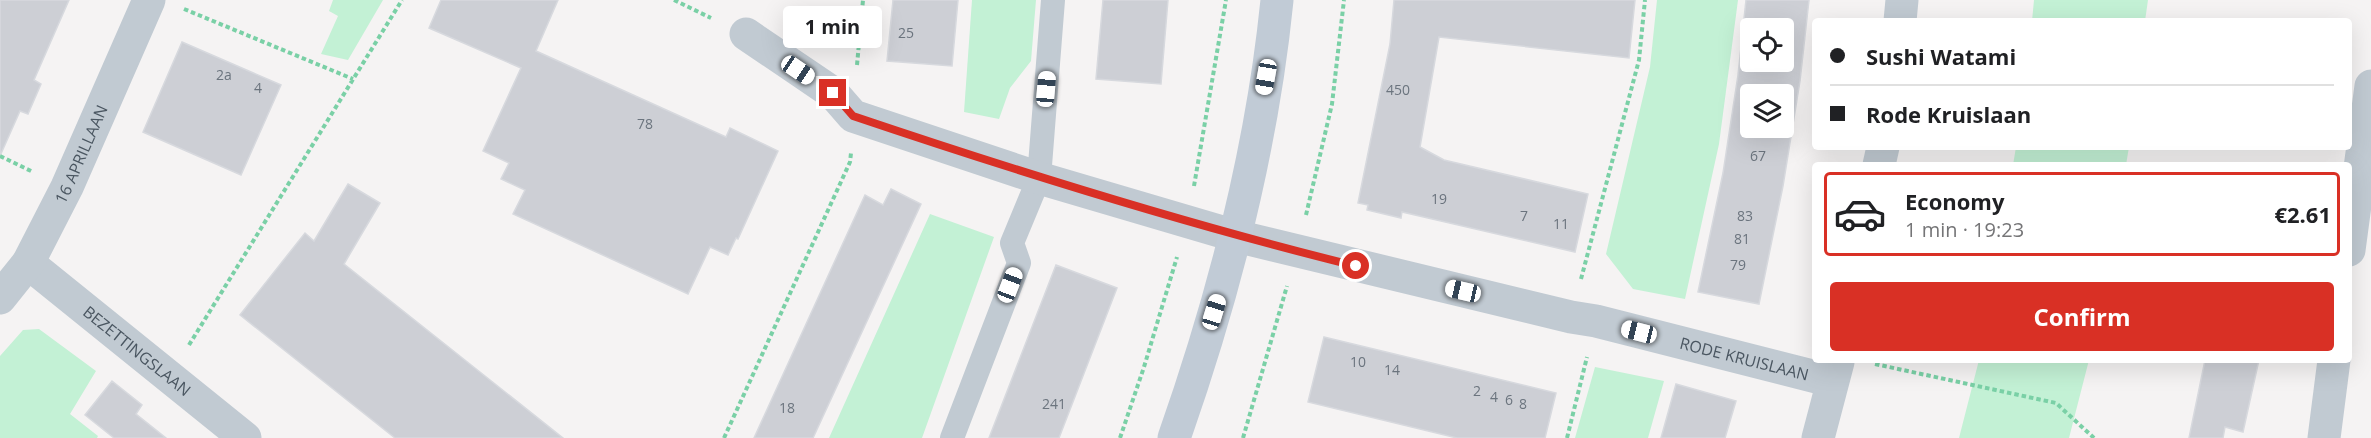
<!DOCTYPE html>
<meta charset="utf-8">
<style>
body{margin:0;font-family:"Open Sans",sans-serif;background:#f2f2f2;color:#202124;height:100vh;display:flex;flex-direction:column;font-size:22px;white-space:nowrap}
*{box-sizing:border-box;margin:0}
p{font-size:20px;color:#757577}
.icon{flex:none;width:33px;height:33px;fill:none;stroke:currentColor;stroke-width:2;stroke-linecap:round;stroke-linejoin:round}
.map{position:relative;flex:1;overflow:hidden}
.drawer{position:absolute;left:1812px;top:162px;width:540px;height:201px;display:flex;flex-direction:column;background:#fff;border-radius:6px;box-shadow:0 6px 24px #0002}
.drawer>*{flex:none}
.guide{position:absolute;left:1812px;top:18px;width:540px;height:132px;border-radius:6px;box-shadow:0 6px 24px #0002;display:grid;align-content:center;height:132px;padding:0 18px;background:#fff}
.tools{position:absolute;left:1740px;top:18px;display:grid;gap:12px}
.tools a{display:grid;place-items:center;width:54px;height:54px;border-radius:6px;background:#fff;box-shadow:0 6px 24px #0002;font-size:30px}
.end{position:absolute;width:27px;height:27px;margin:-14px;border:8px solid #d93025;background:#fff;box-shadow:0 0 0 3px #fff}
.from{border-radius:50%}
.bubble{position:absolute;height:42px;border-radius:6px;background:#fff;box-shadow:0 6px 24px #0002;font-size:20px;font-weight:700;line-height:42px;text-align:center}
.car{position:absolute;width:18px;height:36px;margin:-18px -9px;border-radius:8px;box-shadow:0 0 4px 2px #0007;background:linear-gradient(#fff 24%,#345 0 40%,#fff 0 76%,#345 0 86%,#fff 0)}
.guide b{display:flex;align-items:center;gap:21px;height:57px;font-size:22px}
.guide b+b{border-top:2px solid #e0e0e0}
.guide i{width:15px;height:15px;background:#202124}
ul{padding:10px 0 0;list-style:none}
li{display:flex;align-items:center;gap:18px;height:84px;margin:0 12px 9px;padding:0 6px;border:3px solid transparent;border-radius:6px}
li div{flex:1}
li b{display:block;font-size:22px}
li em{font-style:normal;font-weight:700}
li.selected{border-color:#d93025}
li>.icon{width:54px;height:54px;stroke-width:1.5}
.primary-button{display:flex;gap:12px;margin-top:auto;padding:12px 18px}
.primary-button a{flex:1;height:69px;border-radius:6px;background:#d93025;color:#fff;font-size:24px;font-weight:700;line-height:69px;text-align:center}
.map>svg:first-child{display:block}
</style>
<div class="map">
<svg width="2371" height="438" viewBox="0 0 2371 438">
<rect width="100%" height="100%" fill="#f5f3f3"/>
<path fill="#c3f1d5" d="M333 0H383L348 60 321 54 338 16 329 11Z
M972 0H1036L1031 61 1010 88 999 119 964 112Z
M1657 0H1738L1719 144 1685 299 1633 289 1606 254 1650 67Z
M2034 0H2148L2145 21H2032Z
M2016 147H2129L2126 165H2013Z
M930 214 994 237 922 438H829Z
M39 329 96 371 70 414 98 436 97 438H0V356L23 330Z
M1979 360H2089L2069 438H1959Z
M1595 367 1664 381 1648 438H1575Z"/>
<path fill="#cdcfd5" stroke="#d7d9de" stroke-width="1.5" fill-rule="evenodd" d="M0 0H69L34 80 41 84 28 114 20 111 0 156Z
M441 0H558L536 51 726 137 730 128 778 151 738 239 736 238 728 255 710 247 688 294 513 214 525 190 501 179 509 163 483 151 521 68 429 28Z
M893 0H958L952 66 887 61Z
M1103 0H1168L1161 84 1096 79Z
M1394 0H1635L1629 58 1439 37 1420 147 1444 160 1588 194 1575 252 1402 212 1401 218 1367 210 1368 205 1358 203 1390 44Z
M1746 0H1809L1800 81 1783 186 1759 304 1698 292 1723 173 1738 75ZM1750 28H1784V62H1750ZM1750 94H1784V128H1750Z
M182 42 281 85 241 175 143 132Z
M348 184 380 203 344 264 563 438H395L240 315 305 233 314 241Z
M891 189 921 204 813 438H754L865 195 883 205Z
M1056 265 1117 288 1059 438H989Z
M1324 337 1556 393 1545 438H1457L1308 402Z
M2205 360H2259L2243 432 2225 427 2223 438H2189Z
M112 381 142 405 136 414 166 438H114L85 415Z
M1676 384 1736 401 1725 438H1661Z"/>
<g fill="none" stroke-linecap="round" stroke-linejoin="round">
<path stroke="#7ad0a6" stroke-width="4" stroke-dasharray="4.5 3" stroke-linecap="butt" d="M674 0 711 18
M184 9 353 79
M857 65 863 0
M0 156 33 172
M1194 186 1226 0
M1306 215 1332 104 1344 0
M1581 279 1639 60 1645 0
M189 345 402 0
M1875 364 2056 403 2094 438
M724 438 850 162 851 153
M1120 438 1144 367 1177 257
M1243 438 1287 286
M1567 438 1587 357"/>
<path stroke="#c1cad2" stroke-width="24" d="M952 438 1019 263 1012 243 1039 178 1053 0"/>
<g stroke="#c1cad2" stroke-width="33">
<path d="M1900 21 1902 0"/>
<path id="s1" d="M746 34 833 93 853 116 1039 178 1236 236 1571 317 1596 321 1832 381"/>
<path d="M1879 165 1883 147"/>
<path d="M2349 250 2371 86"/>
<path id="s2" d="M28 263 245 438"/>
<path id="s3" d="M0 298 28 263 67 187 149 0"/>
<path d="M1818 438 1838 362"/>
<path d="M2324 438 2334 360"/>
</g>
<path stroke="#c1cbd6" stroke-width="33" d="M1174 438C1224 296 1262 150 1277 0"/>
</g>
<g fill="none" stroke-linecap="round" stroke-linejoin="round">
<path stroke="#d93025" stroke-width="8" d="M833 93 853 116C1019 172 1185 224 1356 266"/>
</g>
<g text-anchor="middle" stroke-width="6" stroke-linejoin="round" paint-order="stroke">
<g font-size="14" fill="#6b747e">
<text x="906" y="38">25</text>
<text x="224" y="80">2a</text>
<text x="258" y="93">4</text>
<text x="1398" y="95">450</text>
<text x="645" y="129">78</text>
<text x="1758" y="161">67</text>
<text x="1439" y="204">19</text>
<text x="1524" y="221">7</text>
<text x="1745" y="221">83</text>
<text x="1561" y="229">11</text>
<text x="1742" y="244">81</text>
<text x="1738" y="270">79</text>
<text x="1358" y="367">10</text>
<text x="1392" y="375">14</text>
<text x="1477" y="396">2</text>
<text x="1494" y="402">4</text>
<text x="1509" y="405">6</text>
<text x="1054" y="409">241</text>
<text x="1523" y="409">8</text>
<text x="787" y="413">18</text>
</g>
<g font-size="16" fill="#4a5661" stroke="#fff">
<text dy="6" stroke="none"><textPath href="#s3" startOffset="166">16 APRILLAAN</textPath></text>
<text dy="6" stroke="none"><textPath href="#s2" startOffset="140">BEZETTINGSLAAN</textPath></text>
<text dy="6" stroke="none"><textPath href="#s1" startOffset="1060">RODE KRUISLAAN</textPath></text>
</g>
</g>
</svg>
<div class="tools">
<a><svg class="icon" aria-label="locate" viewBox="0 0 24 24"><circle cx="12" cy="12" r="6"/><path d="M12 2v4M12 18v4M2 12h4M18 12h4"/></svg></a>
<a><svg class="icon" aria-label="layers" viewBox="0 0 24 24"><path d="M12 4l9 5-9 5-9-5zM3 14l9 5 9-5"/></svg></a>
</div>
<i class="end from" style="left:1356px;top:266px"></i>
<i class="end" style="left:833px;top:93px"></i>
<div class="bubble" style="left:783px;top:6px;width:99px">1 min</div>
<i class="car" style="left:798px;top:70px;rotate:124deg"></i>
<i class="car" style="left:1266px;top:77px;rotate:190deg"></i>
<i class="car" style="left:1046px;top:89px;rotate:5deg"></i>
<i class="car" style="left:1010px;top:285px;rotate:21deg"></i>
<i class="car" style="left:1463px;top:291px;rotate:283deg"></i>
<i class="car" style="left:1214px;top:312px;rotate:17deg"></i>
<i class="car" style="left:1639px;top:332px;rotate:284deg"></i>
<div class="guide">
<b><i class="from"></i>Sushi Watami</b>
<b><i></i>Rode Kruislaan</b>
</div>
<section class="drawer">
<ul>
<li class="selected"><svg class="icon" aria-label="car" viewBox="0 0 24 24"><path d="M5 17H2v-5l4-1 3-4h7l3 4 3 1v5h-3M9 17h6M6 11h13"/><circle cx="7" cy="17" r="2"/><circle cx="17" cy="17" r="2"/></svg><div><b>Economy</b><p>1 min · 19:23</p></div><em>€2.61</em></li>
</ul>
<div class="primary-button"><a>Confirm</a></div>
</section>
</div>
